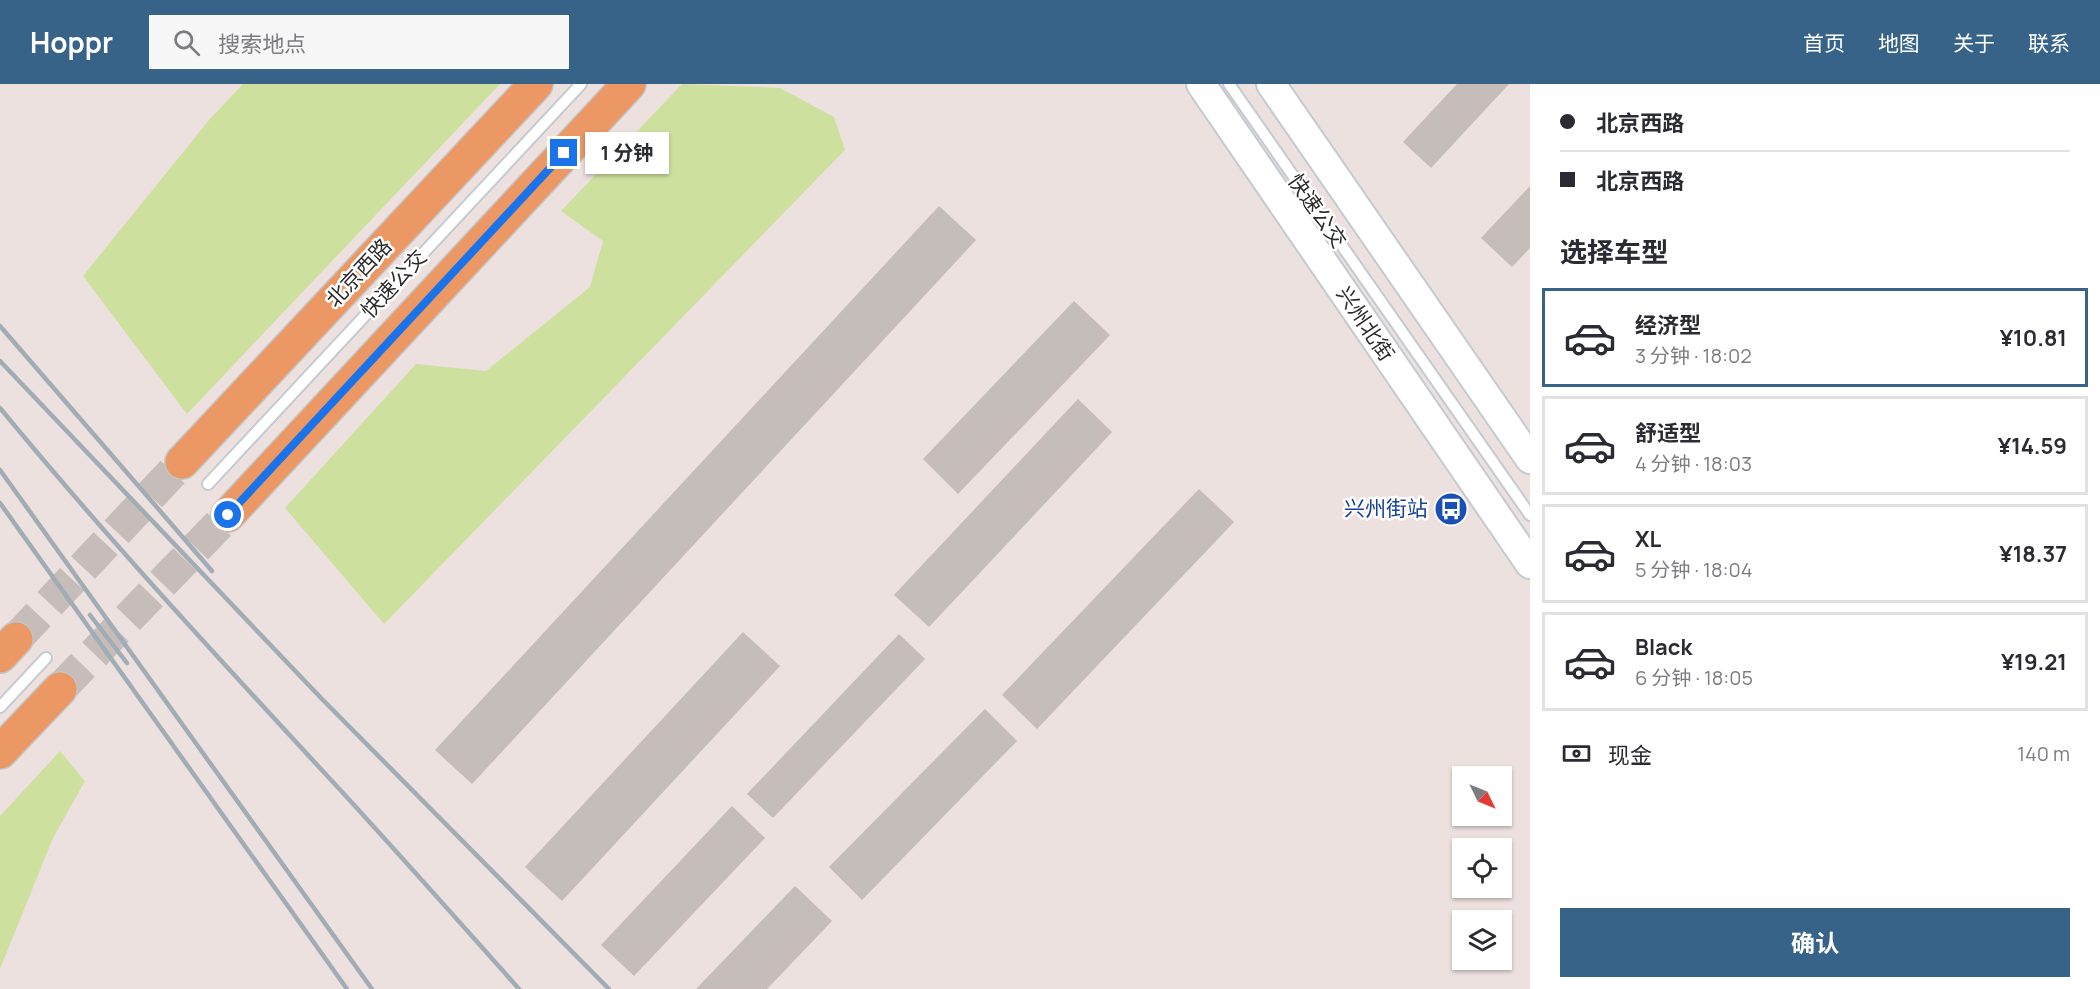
<!DOCTYPE html>
<html lang="zh">
<meta charset="utf-8">
<style>
body{margin:0;font-family:Manrope,"Noto Sans SC",sans-serif;background:#f7f7f7;color:#2b2b33;height:100vh;display:flex;flex-direction:column;font-size:22px;white-space:nowrap}
*{box-sizing:border-box;margin:0}
p{font-size:20px;color:#7c7c81}
.icon{flex:none;width:33px;height:33px;fill:none;stroke:currentColor;stroke-width:2;stroke-linecap:round;stroke-linejoin:round}
.map{position:relative;flex:1;overflow:hidden}
.details{display:flex;flex-direction:column;background:#fff;width:570px}
.details>*{flex:none}
.top-card{display:grid;align-content:center;height:132px;padding:0 30px;background:#fff}
.needle{width:39px;rotate:133deg}
.buttons{position:absolute;left:1452px;top:682px;display:grid;gap:12px}
.buttons a{display:grid;place-items:center;width:60px;height:60px;border-radius:0px;background:#fff;box-shadow:0 2px 4px #0004;font-size:30px}
.end{position:absolute;width:27px;height:27px;margin:-14px;border:8px solid #1a73e8;background:#fff;box-shadow:0 0 0 3px #fff}
.from{border-radius:50%}
.bubble{position:absolute;height:42px;border-radius:0px;background:#fff;box-shadow:0 2px 4px #0004;font-size:20px;font-weight:700;line-height:42px;text-align:center}
.top-card b{display:flex;align-items:center;gap:21px;height:57px;font-size:22px}
.top-card b+b{border-top:2px solid #e1e1e2}
.top-card i{width:15px;height:15px;background:#2b2b33}
ul{padding:0;list-style:none}
li{display:flex;align-items:center;gap:18px;height:99px;margin:0 12px 9px;padding:0 18px;border:3px solid #e1e1e2;border-radius:0px}
li div{flex:1}
li b{display:block;font-size:22px}
li em{font-style:normal;font-weight:700}
li.current{border-color:#376389}
li>.icon{width:54px;height:54px;stroke-width:1.5}
h2{padding:0 30px;font-size:27px;line-height:72px}
.pay{display:flex;align-items:center;gap:15px;height:66px;padding:0 30px;font-size:22px}
.pay p{margin-inline-start:auto}
.action{display:flex;gap:12px;margin-top:auto;padding:12px 30px}
.action a{flex:1;height:69px;border-radius:0px;background:#376389;color:#fff;font-size:24px;font-weight:700;line-height:69px;text-align:center}
header{display:flex;align-items:center;gap:36px;box-sizing:border-box;height:84px;padding:0 30px;background:#376389;color:#fff}
header strong{font-size:28px}
nav{display:flex;gap:33px;margin-inline-start:auto;font-size:21px}
.search{width:420px;height:54px;background:#f7f7f7;display:flex;align-items:center;gap:15px;box-sizing:border-box;padding:0 21px;border-radius:0px;color:#7c7c81;font-size:22px}
main{display:flex;flex:1;min-height:0}
.map>svg:first-child{display:block}
</style>
<header>
<strong>Hoppr</strong>
<div class="search"><svg class="icon" aria-label="search" viewBox="0 0 24 24"><circle cx="10" cy="10" r="6"/><path d="M15 15l6 6"/></svg>搜索地点</div>
<nav><a>首页</a><a>地图</a><a>关于</a><a>联系</a></nav>
</header>
<main>
<div class="map">
<svg width="1530" height="905" viewBox="0 0 1530 905">
<rect width="100%" height="100%" fill="#ede1df"/>
<path fill="#cee09e" d="M243 0H500L187 330 83 192 209 36Z
M682 0 780 4 834 33 845 66 384 540 285 424 416 280 486 287 590 203 603 157 561 127Z
M60 667 85 697 53 754 0 885V732Z"/>
<path fill="#c5bdba" stroke="#c8bcb8" stroke-width="1.5" d="M1458 0H1508L1431 83 1404 58Z
M1530 103V163L1512 182 1482 154Z
M939 123 975 156 472 699 436 666Z
M1074 218 1109 251 958 409 924 375Z
M1078 316 1111 348 929 542 895 511Z
M1199 406 1233 438 1037 644 1003 611Z
M743 549 779 582 562 816 526 783Z
M899 551 924 575 773 733 748 710Z
M985 626 1016 657 862 815 830 783Z
M732 723 764 754 634 891 602 861Z
M795 803 831 837 766 905H697Z"/>
<g fill="none" stroke-linecap="round" stroke-linejoin="round">
<path stroke="#c6bdbb" stroke-width="33" stroke-dasharray="33 16" stroke-linecap="butt" d="M16 555 182 378
M60 605 228 431"/>
<g stroke="#c3cbd1" stroke-width="14">
<path id="lane" d="M1229 0 1530 431
M208 400 581 0
M0 623 46 574"/>
</g>
<g stroke="#c3cbd1" stroke-width="32">
<path id="secondary" d="M1201 0 1530 480
M1271 0 1530 375"/>
</g>
<g stroke="#c4c4c4" stroke-width="36">
<path id="primary" d="M182 378 536 0
M228 431 629 0
M0 572 16 555
M0 668 60 605"/>
</g>
<use href="#lane" stroke="#fff" stroke-width="10"/>
<use href="#secondary" stroke="#fff" stroke-width="28"/>
<use href="#primary" stroke="#eb9865" stroke-width="33"/>
<path stroke="#a1acb5" stroke-width="4.5" d="M0 242 212 487
M0 277 321 614 609 905
M0 324C102 448 210 565 319 683 387 756 453 831 519 905
M0 386 372 905
M0 419 347 905
M90 531 127 579"/>
</g>
<g fill="none" stroke-linecap="round" stroke-linejoin="round">
<path stroke="#1a73e8" stroke-width="8" d="M228 431 564 69"/>
</g>
<defs>
<g id="bus-disc" transform="scale(1.725)"><circle r="9.5" fill="#1a4fb4" stroke="#fff"/><path d="M-5-6H5V4H4V6H2V4H-2V6H-4V4H-5ZM-3.5-4V0h7V-4ZM-3.5 1.2v1.5H-2V1.2ZM2 1.2v1.5H3.5V1.2Z" fill="#fff"/></g>
</defs>
<g fill-rule="evenodd">
<use href="#bus-disc" x="1451" y="425"/>
</g>
<g text-anchor="middle" stroke-width="5" stroke-linejoin="round" paint-order="stroke">
<g font-size="21" fill="#2c2c2c" stroke="#fff">
<text transform="translate(1317 127) rotate(55)" y="7">快速公交</text>
<text transform="translate(359 189) rotate(-47)" y="7">北京西路</text>
<text transform="translate(394 200) rotate(-47)" y="7">快速公交</text>
<text transform="translate(1365 240) rotate(56)" y="7">兴州北街</text>
</g>
<g font-size="21" fill="#164399" stroke="#fff" text-anchor="end">
<text x="1428" y="432">兴州街站</text>
</g>
</g>
</svg>
<div class="buttons">
<a><svg class="needle" viewBox="-14 -14 28 28"><path d="M0-13l5 13h-10z" fill="#e53935"/><path d="M0 13l5-13h-10z" fill="#7c7c81"/></svg></a>
<a><svg class="icon" aria-label="locate" viewBox="0 0 24 24"><circle cx="12" cy="12" r="6"/><path d="M12 2v4M12 18v4M2 12h4M18 12h4"/></svg></a>
<a><svg class="icon" aria-label="layers" viewBox="0 0 24 24"><path d="M12 4l9 5-9 5-9-5zM3 14l9 5 9-5"/></svg></a>
</div>
<i class="end from" style="left:228px;top:431px"></i>
<i class="end" style="left:564px;top:69px"></i>
<div class="bubble" style="left:585px;top:48px;width:84px">1 分钟</div>
</div>
<section class="details">
<div class="top-card">
<b><i class="from"></i>北京西路</b>
<b><i></i>北京西路</b>
</div>
<h2>选择车型</h2>
<ul>
<li class="current"><svg class="icon" aria-label="car" viewBox="0 0 24 24"><path d="M5 17H2v-5l4-1 3-4h7l3 4 3 1v5h-3M9 17h6M6 11h13"/><circle cx="7" cy="17" r="2"/><circle cx="17" cy="17" r="2"/></svg><div><b>经济型</b><p>3 分钟 · 18:02</p></div><em>¥10.81</em></li>
<li><svg class="icon" aria-label="car" viewBox="0 0 24 24"><path d="M5 17H2v-5l4-1 3-4h7l3 4 3 1v5h-3M9 17h6M6 11h13"/><circle cx="7" cy="17" r="2"/><circle cx="17" cy="17" r="2"/></svg><div><b>舒适型</b><p>4 分钟 · 18:03</p></div><em>¥14.59</em></li>
<li><svg class="icon" aria-label="car" viewBox="0 0 24 24"><path d="M5 17H2v-5l4-1 3-4h7l3 4 3 1v5h-3M9 17h6M6 11h13"/><circle cx="7" cy="17" r="2"/><circle cx="17" cy="17" r="2"/></svg><div><b>XL</b><p>5 分钟 · 18:04</p></div><em>¥18.37</em></li>
<li><svg class="icon" aria-label="car" viewBox="0 0 24 24"><path d="M5 17H2v-5l4-1 3-4h7l3 4 3 1v5h-3M9 17h6M6 11h13"/><circle cx="7" cy="17" r="2"/><circle cx="17" cy="17" r="2"/></svg><div><b>Black</b><p>6 分钟 · 18:05</p></div><em>¥19.21</em></li>
</ul>
<div class="pay"><svg class="icon" aria-label="cash" viewBox="0 0 24 24"><path d="M3 7h18v10H3z"/><circle cx="12" cy="12" r="2"/></svg>现金<p>140 m</p></div>
<div class="action"><a>确认</a></div>
</section>
</main>
